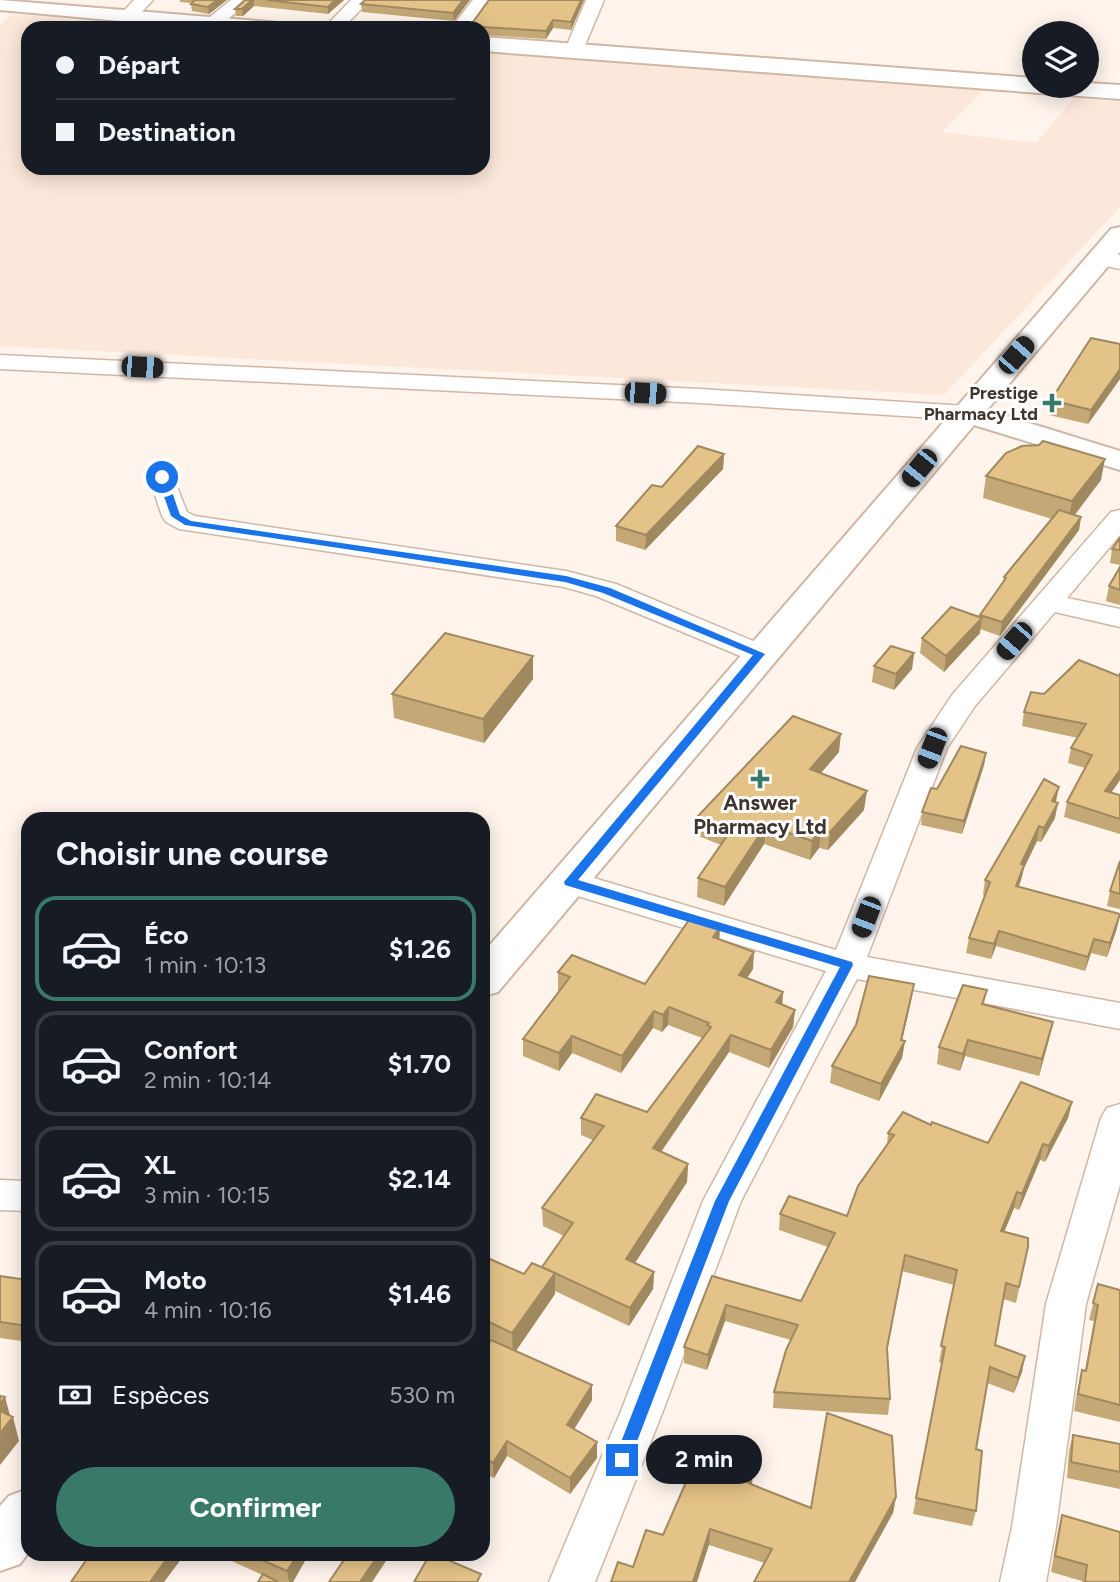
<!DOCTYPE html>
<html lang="fr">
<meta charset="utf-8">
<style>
body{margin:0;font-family:Figtree,sans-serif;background:#20242c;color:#f1f3f6;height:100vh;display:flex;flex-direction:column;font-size:26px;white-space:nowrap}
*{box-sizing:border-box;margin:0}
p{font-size:23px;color:#9ea1a6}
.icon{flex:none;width:38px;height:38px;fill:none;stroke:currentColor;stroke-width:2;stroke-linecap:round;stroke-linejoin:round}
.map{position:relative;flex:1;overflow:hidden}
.side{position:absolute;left:21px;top:812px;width:469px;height:749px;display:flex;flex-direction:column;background:#171b24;border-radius:21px;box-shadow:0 4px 18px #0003}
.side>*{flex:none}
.banner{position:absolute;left:21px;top:21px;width:469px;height:154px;border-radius:21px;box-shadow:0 4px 18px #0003;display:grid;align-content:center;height:154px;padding:0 35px;background:#171b24}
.tools{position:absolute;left:1022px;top:21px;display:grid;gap:14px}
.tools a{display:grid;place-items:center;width:77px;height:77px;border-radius:50%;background:#171b24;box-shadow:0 4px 18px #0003;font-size:35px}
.end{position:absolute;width:32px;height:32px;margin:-16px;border:9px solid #1a73e8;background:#fff;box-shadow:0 0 0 4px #fff}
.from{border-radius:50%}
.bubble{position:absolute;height:49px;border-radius:24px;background:#171b24;box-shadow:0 4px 18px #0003;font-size:23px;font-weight:700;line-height:49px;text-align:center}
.car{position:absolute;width:21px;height:42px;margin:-21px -10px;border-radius:9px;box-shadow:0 0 5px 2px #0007;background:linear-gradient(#222 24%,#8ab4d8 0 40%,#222 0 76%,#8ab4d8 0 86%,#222 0)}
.banner b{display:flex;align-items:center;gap:24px;height:66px;font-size:26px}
.banner b+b{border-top:2px solid #363941}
.banner i{width:18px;height:18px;background:#f1f3f6}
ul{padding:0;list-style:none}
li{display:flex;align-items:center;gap:21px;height:105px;margin:0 14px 10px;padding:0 21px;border:4px solid #363941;border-radius:21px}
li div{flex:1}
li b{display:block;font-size:26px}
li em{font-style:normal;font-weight:700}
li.current{border-color:#397968}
li>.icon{width:63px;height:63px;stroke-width:1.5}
h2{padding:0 35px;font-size:32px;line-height:84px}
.pay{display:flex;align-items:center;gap:18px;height:77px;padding:0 35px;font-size:26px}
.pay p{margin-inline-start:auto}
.button{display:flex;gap:14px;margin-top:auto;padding:14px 35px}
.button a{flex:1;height:80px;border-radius:42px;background:#397968;color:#fff;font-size:28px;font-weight:700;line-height:80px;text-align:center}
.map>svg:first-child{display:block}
</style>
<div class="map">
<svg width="1120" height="1582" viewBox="0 0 1120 1582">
<rect width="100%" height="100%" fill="#fef4ec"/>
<path fill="#fce8da" d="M12 14 182 28H28V168H483V51L986 88 942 132 1036 143 1074 98 1120 102V207L944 395 0 346V25Z"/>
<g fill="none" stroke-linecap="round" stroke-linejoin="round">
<g stroke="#d0b7a5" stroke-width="3">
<path id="minor" d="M134 0H153L135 19H123L120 15Z
M231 0H250L218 28H206L203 24 206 20Z
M351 0H370L343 28H324Z
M473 0H491L469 28H451Z
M586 0H604L583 50 580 54H568L565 50Z
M1100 251 1120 255V269L1092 263 1089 258 1092 253Z
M0 355 700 389 966 406 975 408 978 413 975 418 966 420 700 403 0 369Z
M162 469 171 472 187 512 195 516 566 571 616 584 770 648 775 654 770 660 760 663 750 660 596 596 564 587 179 529 166 522 162 516 149 477 153 472Z
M1120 510V535L1067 598 1120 609V627L1055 612 975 706 947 748 867 957 1120 1003V1029L857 979 741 1201 663 1411 595 1582H549L621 1411 703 1201 826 971 558 890 553 882 558 874 570 871 836 950 917 748 952 695 1111 512Z
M1120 1104V1185L1086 1304 1056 1527 1046 1582H1000L1012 1527 1046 1304 1101 1118 1107 1108Z
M0 1180 28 1181V1211L0 1210Z"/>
</g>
<g stroke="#d0b7a5" stroke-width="4">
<path id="tertiary" d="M0 0 270 22 278 23 281 28H198L0 10Z
M483 37 1034 78V86H1087V83L1120 85V99L483 51Z
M1120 227V252L987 410 1120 451V470L974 425 498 992 483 996V953L1111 229Z
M28 1489V1553L20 1564 0 1571V1506L9 1496Z"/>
</g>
<use href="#minor" fill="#fff" fill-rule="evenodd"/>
<use href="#tertiary" fill="#fff" fill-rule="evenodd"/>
</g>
<path fill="#c4a875" d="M180 0H227L209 14 192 11 191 4 192 3 180 2Z
M245 0H344L328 14 254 6 243 16H236L235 9Z
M365 0H470L454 21 362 12 361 4Z
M584 0 571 30 553 28 546 39 483 35V28H471L470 26Z
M1120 344V379L1088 424 1049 415 1051 400Z
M724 454 723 469 645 550 616 541V526L662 487Z
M986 476 1101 480 1075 515 1081 517 1079 530 1000 636 980 629V633L944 672 920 653 922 638 979 617 980 615 1003 583 1004 577 1052 519 983 498Z
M1120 538V565L1110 563 1112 549Z
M1120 567V605L1106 601 1109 586Z
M914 653 912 669 894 690 872 682 874 666Z
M533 656V679L484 743 394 718 392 694Z
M1120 673V780L1111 793 1120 795V834L1064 817 1067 802 1085 768 1068 763 1071 748 1078 738 1022 726 1024 712 1044 694 1119 676Z
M839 752 821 773 864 810 828 850 819 848 810 860 764 844 724 906 697 897 698 878 721 845 696 835 697 817Z
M986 753 984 765 962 834 921 825 922 812 937 789Z
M1055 802V818L1041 842 1037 841 1024 868 1021 880 1019 886 1117 928 1107 957 1091 953 1085 971 996 946 991 959 966 953 969 938 985 896 983 895 985 880Z
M1120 861V909L1107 906 1110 891Z
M720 927 719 939 753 969 747 978 783 992 782 1005 795 1010 793 1027 769 1068 729 1052 661 1152 688 1164 687 1182 635 1263 654 1272 653 1289 629 1326 555 1291V1294L516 1351 592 1385V1400L574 1429 597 1458 570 1494 507 1456 494 1478 483 1474V1353L489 1343 483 1341V1256L524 1274 542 1267 564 1236 543 1226 542 1208 593 1140 581 1135V1118L647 1112 702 1038 668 1025 662 1032 653 1028 621 1073 572 1053 559 1071 523 1056V1039L560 990H558V972L645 984Z
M987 990 984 1004 1049 1039 1039 1076 965 1056 960 1071 937 1064 939 1047Z
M911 1001 902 1040 905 1041 902 1058 879 1101 830 1083 832 1066Z
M1072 1102 1068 1118 1045 1162 1040 1160 1019 1210 1014 1208 1004 1232 1028 1247 1016 1303 1003 1299 995 1345 1022 1372 1014 1393 987 1383 976 1449V1511L972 1526 913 1514 942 1363 939 1362 954 1285 902 1271 887 1350 890 1399 888 1415 773 1408 774 1392 791 1340 725 1321 707 1370 684 1363V1347L712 1276 801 1301 828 1247 779 1230 780 1214 847 1216 887 1145 888 1133 931 1125 988 1143Z
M0 1276 28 1280V1342L0 1338Z
M1098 1284 1120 1290V1422L1074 1411 1078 1386 1082 1370 1085 1371 1094 1321 1089 1320Z
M1073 1435 1120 1444V1489L1067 1478 1069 1451Z
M752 1484 811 1508 896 1497 893 1513 765 1563 709 1545 633 1567 663 1535Z
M1062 1515 1120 1582H1082V1581L1051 1572 1058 1531Z
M216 1554H306V1559L293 1582H278Z
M336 1554H391L372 1582 345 1558Z"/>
<path fill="#a0885f" d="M217 0H227L209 14 208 7Z
M252 0H254V6L243 16 242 9Z
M335 0H344L328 14V7Z
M463 0H470L454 21 453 13Z
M581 0H584L571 30V22Z
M553 20V28L546 39V31Z
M1120 369V379L1088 424 1091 410Z
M724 454 723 469 645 550 646 535Z
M1105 459 1101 480 1068 523 1072 501Z
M1081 517 1079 530 1000 636 1002 622Z
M982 618 980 633 944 672 946 656Z
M914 653 912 669 894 690 896 674Z
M533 656V679L484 743 483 719Z
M841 734 839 752 809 787 810 769Z
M986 753 984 765 962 834 964 821Z
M1120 770V780L1102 806 1105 791Z
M1059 787 1056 801 1049 816 1052 801Z
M867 791 864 810 828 850 830 832Z
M1058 803 1055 818 1041 842 1044 828Z
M766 825 764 844 724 906 725 887Z
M1039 826 1037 841 1024 868 1021 880 1013 900 1021 864Z
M821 829 819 848 810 860 812 841Z
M1120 914 1117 928 1107 957 1110 943Z
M720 927 719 945 713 937Z
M999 931 996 946 991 959 994 944Z
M1094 939 1091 953 1085 971 1088 957Z
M754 952 753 969 738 992 739 975Z
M914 984 911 1001 900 1049 905 1041 902 1058 879 1101 881 1084 901 1040Z
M783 992 782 1009 776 1002Z
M669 1007 668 1025 662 1032 663 1015Z
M795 1010 793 1027 769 1068 771 1050Z
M654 1011 653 1028 621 1073 622 1056Z
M1053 1022 1049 1039 1039 1076 1042 1059Z
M731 1035 729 1052 652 1165 653 1148Z
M572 1036V1053L559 1071V1053Z
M968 1040 965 1056 960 1071 963 1054Z
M1072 1102 1068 1118 1045 1162 1049 1146Z
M1043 1144 1040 1160 1019 1210 1022 1194Z
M688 1164 687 1182 626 1277V1259Z
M1017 1192 1014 1208 998 1247 1001 1231Z
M654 1272 653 1289 629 1326 630 1308Z
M555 1273V1294L513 1355 512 1333Z
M726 1305 725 1321 707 1370 708 1355Z
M1025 1356 1022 1372 1014 1393 1018 1378Z
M592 1385V1400L567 1441V1425Z
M5 1397 11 1419 13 1417 19 1441 0 1465V1405Z
M507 1441V1456L494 1478 493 1463Z
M597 1442V1458L570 1494V1478Z
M753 1470 752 1486 748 1483Z
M896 1497 893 1513 855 1582H849Z
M710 1529 709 1545 697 1582H693Z
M170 1554H185L164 1582H150Z
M298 1554H306V1559L293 1582H289L287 1571Z
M379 1554H390L372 1582H360Z"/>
<path fill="#e4c388" stroke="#a0885f" stroke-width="2" d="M195 0H217L208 7 191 4Z
M245 0H252L242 9H235Z
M267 0H335L328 7Z
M365 0H463L453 13 361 4Z
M489 0H581L571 22 553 20 546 31 470 26Z
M1091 338 1120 344V369L1091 410 1051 400Z
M1043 441 1105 459 1072 501 986 476 1006 453 1022 446 1039 445Z
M698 446 724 454 646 535 616 526 652 485 662 487Z
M1059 510 1081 517 1002 622 980 615 1006 578 1004 577Z
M1120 538V550L1112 549Z
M1120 567V590L1109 586Z
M951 607 982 618 946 656 922 638Z
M445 633 533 656 483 719 392 694Z
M891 646 914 653 896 674 874 666Z
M1079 660 1119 676 1120 673V770L1105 791 1120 795V819L1067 802 1092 755 1071 748 1086 724 1024 712 1031 692 1044 694Z
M793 716 841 734 810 769 867 791 830 832 821 829 812 841 766 825 725 887 698 878 731 830 697 817Z
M961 746 986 753 964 821 922 812 931 788 937 789Z
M1044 779 1059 787 1052 801 1058 803 1044 828 1039 826 1021 864 1024 865 1016 886 1120 914 1110 943 1094 939 1088 957 999 931 994 944 969 938 990 882 985 880Z
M1120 861V894L1110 891Z
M691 917 720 927 713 937 754 952 739 975 783 992 776 1002 795 1010 771 1050 731 1035 653 1148 688 1164 626 1259 654 1272 630 1308 542 1267 573 1223 542 1208 604 1126 581 1118 596 1094 647 1112 711 1027 707 1025 709 1023 669 1007 663 1015 654 1011 622 1056 572 1036 559 1053 523 1039 570 977 558 972 572 955 645 984Z
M869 976 914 984 901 1040 905 1041 881 1084 832 1066 856 1025Z
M963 985 987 990 982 1004 1053 1022 1042 1059 968 1040 963 1054 939 1047Z
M1021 1082 1072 1102 1049 1146 1043 1144 1022 1194 1017 1192 1001 1231 1028 1238V1247L1019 1287 1006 1283 995 1345 1025 1356 1018 1378 990 1367 976 1449 982 1451 976 1511 916 1498 945 1347 941 1346 957 1270 905 1255 887 1348 890 1399 774 1392 786 1350 798 1325 726 1305 708 1355 684 1347 712 1276 801 1301 835 1233 780 1214 789 1196 847 1216 858 1186 894 1135 888 1133 903 1112 931 1125 932 1122 988 1143Z
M483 1256 524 1274 532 1263 555 1273 512 1333 483 1319Z
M0 1276 28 1280V1326L0 1322Z
M1098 1284 1120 1290V1405L1078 1394 1082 1370 1086 1371 1098 1305 1093 1303Z
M491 1340 592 1385 567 1425 597 1442 570 1478 507 1441 493 1463 483 1458V1353Z
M0 1396 5 1397 0 1405Z
M0 1411 13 1417 0 1433Z
M827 1413 892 1436 896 1497 849 1582H754L772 1549 710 1529 693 1582H611L618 1562 633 1567 646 1530 663 1535 700 1450 753 1470 748 1483 811 1508Z
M1073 1435 1120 1444V1472L1071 1462Z
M1062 1515 1120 1532V1582H1085L1087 1565 1055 1556Z
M101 1554H170L150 1582H71L89 1556 96 1560Z
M248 1554H298L287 1571Z
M348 1554H379L360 1582H329Z
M430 1554H434L481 1574 477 1582H414Z
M263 1574 278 1582H258Z"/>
<path fill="#1a73e8" d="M162 474 167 477 180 515 191 521 566 576 610 588 765 654 578 880 852 962 853 965 729 1201 628 1465H617L614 1460 715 1201 840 967 565 885 564 882 753 655 603 593 565 582 185 525 171 516 157 477Z"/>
<g fill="#397968" stroke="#fff" stroke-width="2.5">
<path d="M1048.5 392.5h7v7h7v7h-7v7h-7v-7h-7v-7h7z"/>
<path d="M756.5 768.5h7v7h7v7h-7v7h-7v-7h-7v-7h7z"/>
</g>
<g text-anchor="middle" stroke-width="6" stroke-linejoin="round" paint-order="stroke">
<g font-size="18" font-weight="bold" fill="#3f352e" stroke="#fff" text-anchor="end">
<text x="1038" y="399">Prestige<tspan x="1038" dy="21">Pharmacy Ltd</tspan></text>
</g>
<g font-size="21" font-weight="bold" fill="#3f352e" stroke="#fff">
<text x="760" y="810">Answer<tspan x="760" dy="24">Pharmacy Ltd</tspan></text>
</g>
</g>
</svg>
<div class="tools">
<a><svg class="icon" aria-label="layers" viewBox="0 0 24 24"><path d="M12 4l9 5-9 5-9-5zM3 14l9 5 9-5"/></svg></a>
</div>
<i class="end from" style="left:162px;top:477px"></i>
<i class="end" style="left:622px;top:1460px"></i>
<div class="bubble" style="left:646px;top:1435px;width:116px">2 min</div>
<i class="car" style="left:1016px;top:355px;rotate:41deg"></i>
<i class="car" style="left:142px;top:367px;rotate:93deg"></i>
<i class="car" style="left:645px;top:393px;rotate:93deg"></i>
<i class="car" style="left:919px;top:468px;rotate:219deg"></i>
<i class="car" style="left:1014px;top:641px;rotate:221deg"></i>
<i class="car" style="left:932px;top:748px;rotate:201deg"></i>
<i class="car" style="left:866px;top:917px;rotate:201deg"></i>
<div class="banner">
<b><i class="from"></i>Départ</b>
<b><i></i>Destination</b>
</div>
<section class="side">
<h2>Choisir une course</h2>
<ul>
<li class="current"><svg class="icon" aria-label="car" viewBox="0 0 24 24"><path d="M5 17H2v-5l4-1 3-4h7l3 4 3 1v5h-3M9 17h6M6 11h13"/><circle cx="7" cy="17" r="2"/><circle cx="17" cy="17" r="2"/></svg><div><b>Éco</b><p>1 min · 10:13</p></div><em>$1.26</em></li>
<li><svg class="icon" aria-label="car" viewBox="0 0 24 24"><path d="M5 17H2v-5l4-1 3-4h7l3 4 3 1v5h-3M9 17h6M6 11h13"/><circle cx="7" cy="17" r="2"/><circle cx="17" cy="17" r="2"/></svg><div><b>Confort</b><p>2 min · 10:14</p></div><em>$1.70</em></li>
<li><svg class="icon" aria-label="car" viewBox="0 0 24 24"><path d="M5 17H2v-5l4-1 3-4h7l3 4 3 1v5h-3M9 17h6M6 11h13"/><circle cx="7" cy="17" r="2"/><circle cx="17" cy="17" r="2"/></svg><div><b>XL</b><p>3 min · 10:15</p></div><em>$2.14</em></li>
<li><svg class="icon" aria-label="car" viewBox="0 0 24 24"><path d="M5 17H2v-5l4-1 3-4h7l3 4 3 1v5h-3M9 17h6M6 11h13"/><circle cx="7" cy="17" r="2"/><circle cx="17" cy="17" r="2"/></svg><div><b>Moto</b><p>4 min · 10:16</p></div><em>$1.46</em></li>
</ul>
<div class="pay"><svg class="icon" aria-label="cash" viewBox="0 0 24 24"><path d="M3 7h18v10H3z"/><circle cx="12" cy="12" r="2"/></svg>Espèces<p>530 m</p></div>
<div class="button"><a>Confirmer</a></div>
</section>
</div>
